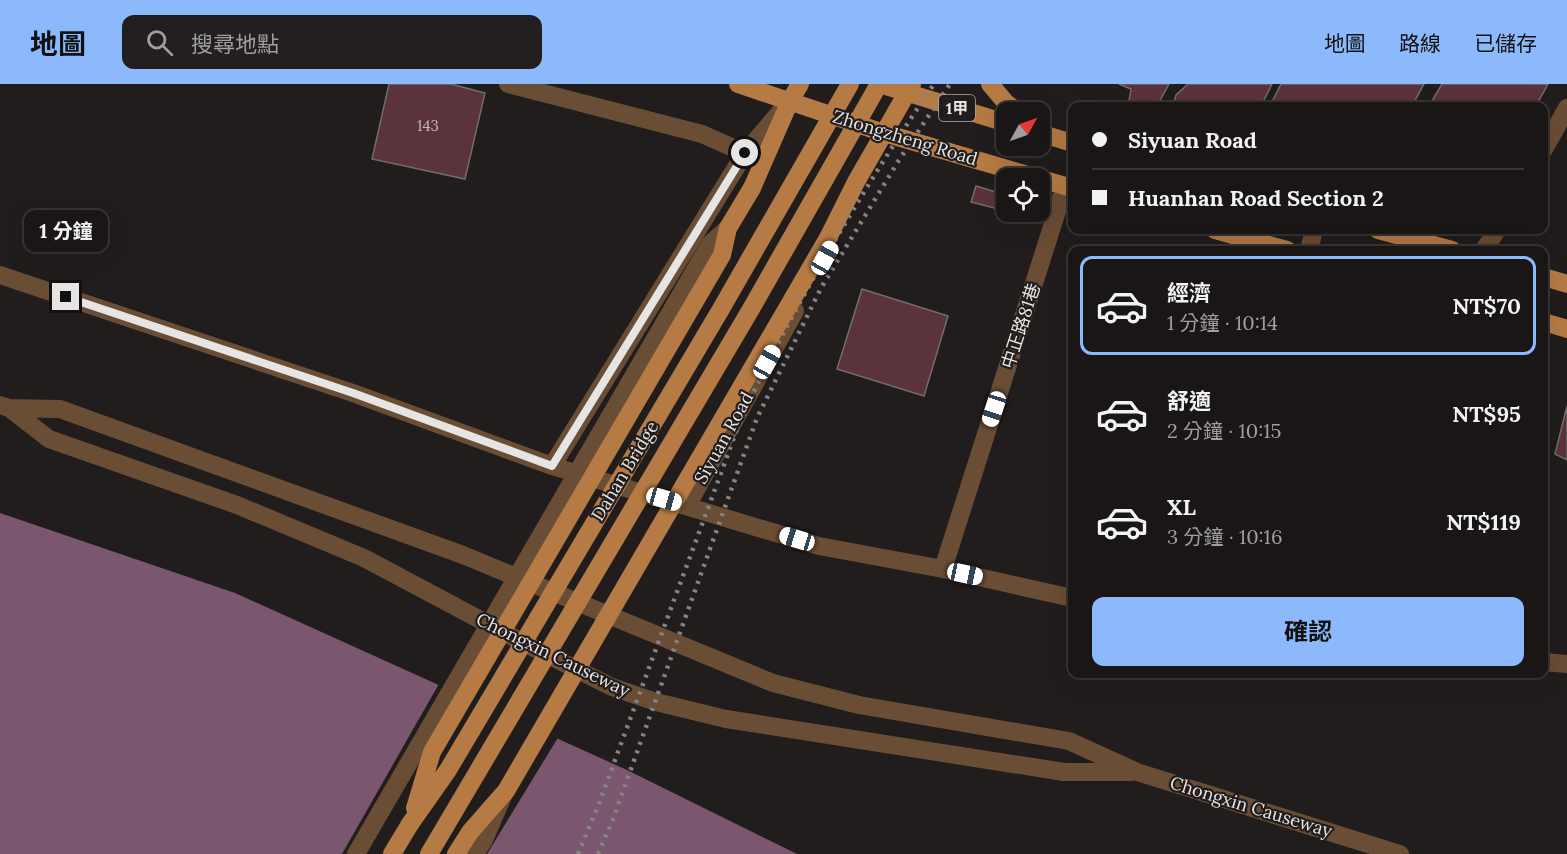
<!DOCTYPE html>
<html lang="zh-TW">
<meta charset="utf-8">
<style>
body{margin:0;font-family:Lora,"Noto Sans TC",serif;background:#221f1e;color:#f1f3f6;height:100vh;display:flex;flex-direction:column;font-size:22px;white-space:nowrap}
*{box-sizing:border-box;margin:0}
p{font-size:20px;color:#9f9fa0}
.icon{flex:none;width:33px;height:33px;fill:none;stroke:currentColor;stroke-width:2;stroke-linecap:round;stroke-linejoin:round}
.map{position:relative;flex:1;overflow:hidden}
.details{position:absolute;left:1068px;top:162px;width:480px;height:432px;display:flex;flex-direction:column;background:#191615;border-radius:12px;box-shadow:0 6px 24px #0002,0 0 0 2px #373534}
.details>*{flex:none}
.guide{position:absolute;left:1068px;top:18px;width:480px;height:132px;border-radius:12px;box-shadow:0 6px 24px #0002,0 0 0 2px #373534;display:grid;align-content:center;height:132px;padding:0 24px;background:#191615}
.needle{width:39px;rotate:50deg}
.controls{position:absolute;left:996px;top:18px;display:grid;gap:12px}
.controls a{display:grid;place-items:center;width:54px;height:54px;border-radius:12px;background:#191615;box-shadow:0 6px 24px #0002,0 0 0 2px #373534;font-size:30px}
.end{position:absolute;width:27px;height:27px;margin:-14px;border:8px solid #e7e5e4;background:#111;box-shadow:0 0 0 3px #111}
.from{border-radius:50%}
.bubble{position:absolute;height:42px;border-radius:12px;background:#191615;box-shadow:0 6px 24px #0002,0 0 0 2px #373534;font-size:20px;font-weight:700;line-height:42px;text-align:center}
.car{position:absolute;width:18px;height:36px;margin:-18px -9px;border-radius:8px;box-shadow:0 0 4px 2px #0007;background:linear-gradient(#fff 24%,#345 0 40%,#fff 0 76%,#345 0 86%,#fff 0)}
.guide b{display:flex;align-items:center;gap:21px;height:57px;font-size:22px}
.guide b+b{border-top:2px solid #373534}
.guide i{width:15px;height:15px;background:#f1f3f6}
ul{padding:10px 0 0;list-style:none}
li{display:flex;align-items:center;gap:18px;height:99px;margin:0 12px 9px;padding:0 12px;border:3px solid transparent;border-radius:12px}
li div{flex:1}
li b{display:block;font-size:22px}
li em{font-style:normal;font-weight:700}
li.on{border-color:#8cb9fc}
li>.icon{width:54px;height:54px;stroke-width:1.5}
.button{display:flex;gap:12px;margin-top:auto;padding:12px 24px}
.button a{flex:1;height:69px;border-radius:12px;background:#8cb9fc;color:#111;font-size:24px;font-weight:700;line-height:69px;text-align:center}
header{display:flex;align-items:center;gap:36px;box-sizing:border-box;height:84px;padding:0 30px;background:#8cb9fc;color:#111}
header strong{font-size:28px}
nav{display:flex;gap:33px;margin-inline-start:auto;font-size:21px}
.search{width:420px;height:54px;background:#221f1e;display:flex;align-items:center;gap:15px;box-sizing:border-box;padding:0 21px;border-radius:12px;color:#9f9fa0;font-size:22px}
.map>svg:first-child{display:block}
</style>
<header>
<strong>地圖</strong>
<div class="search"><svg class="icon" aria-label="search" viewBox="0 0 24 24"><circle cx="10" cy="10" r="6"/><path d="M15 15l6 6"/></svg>搜尋地點</div>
<nav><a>地圖</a><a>路線</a><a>已儲存</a></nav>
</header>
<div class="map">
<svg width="1567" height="770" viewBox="0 0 1567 770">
<rect width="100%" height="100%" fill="#211d1c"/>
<path fill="#7b576f" d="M0 429 235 509 627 686 797 770H0Z"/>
<path fill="#211d1c" d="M440 598 559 652 487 770H342Z"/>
<path fill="#5b333b" stroke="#716c6d" stroke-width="1.5" d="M389 0H451L485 9 465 95 372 75Z
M1119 0H1169L1157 22 1129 17 1131 5Z
M1188 0H1272L1261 22H1173L1176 11Z
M1281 0H1424L1412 22H1270Z
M1442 0H1548L1536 22H1429Z
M976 102 1006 111V127L971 118Z
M1008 128H1033L1031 134Z
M862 205 948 232 924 312 837 285Z
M1567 322V376L1555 370Z"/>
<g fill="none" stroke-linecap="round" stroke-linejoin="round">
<path stroke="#6a4d35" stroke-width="18" d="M508 0 702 50 745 69
M1544 65 1567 24
M1309 166 1314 146
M1484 166 1497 146
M0 191 353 309 552 382 819 462 943 485 1072 514
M0 321 9 324 60 325 463 471 773 599 859 621 1069 657 1137 688 1400 770
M9 324 49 355 237 421 364 474 520 557 612 603 656 618 726 635 1064 688H1131
M552 382 745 69 787 20
M687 422 795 227
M943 485 1065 102
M1544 578 1567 580
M475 770 484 756 503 712"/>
<path stroke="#b67b45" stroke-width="18" d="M738 0 884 49 1072 104
M879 0 1006 39
M990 0 1006 19 1018 28
M1040 49 1072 59
M752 104 790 17 800 0
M1215 146 1287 166
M1378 146 1452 166
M828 154 856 98 912 0
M1544 193 1567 200
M1544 238 1567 245
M392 770 410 740"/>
<path stroke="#868382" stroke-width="4.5" stroke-dasharray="3 6" stroke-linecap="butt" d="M578 770 598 722 742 332C797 216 862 106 934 0
M598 770 613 735 757 334 821 204 899 76 950 0"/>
<path stroke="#6a4d35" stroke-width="18" d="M356 770 710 160 728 144"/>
<path stroke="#b67b45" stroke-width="18" d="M415 724 432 668 722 171 728 144 752 104
M410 740 448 686 721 225 850 0
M429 770 751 225 879 0
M456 770 470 748 506 707 828 154"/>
</g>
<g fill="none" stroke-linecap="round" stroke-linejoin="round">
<path stroke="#e7e5e4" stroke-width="8" d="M66 213 353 309 552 382 745 69"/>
</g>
<g text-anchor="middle" stroke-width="4.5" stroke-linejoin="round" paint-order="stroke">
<g font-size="15" fill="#c4b8ba">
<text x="428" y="47">143</text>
</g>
<rect fill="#211d1c" stroke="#aca9a8" stroke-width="1.5" x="939" y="11" width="36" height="26" rx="4.5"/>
<g font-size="16" font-weight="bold" fill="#e7e5e4">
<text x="957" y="30">1甲</text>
</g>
<g font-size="18" fill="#e7e5e4" stroke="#211d1c">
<text transform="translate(905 54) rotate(17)" y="6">Zhongzheng Road</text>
<text transform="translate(1021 242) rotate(-72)" y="6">中正路81巷</text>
<text transform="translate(724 354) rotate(-61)" y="6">Siyuan Road</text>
<text transform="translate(625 387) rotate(-59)" y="6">Dahan Bridge</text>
<text transform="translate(553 571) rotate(26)" y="6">Chongxin Causeway</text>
<text transform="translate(1251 723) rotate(17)" y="6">Chongxin Causeway</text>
</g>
</g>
</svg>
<div class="controls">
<a><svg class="needle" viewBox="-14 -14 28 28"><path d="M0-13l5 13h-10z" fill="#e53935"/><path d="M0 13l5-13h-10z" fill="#9f9fa0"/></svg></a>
<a><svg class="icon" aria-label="locate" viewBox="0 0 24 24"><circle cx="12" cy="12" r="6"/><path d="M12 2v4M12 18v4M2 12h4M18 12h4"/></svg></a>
</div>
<i class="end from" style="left:745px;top:69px"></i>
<i class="end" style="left:66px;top:213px"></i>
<div class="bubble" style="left:24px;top:126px;width:84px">1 分鐘</div>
<i class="car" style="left:825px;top:174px;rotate:29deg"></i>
<i class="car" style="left:767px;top:278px;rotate:29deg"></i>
<i class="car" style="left:994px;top:325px;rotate:198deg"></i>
<i class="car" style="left:664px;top:415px;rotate:106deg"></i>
<i class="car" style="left:797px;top:455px;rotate:287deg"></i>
<i class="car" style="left:965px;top:490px;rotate:102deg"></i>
<div class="guide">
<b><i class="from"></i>Siyuan Road</b>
<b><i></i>Huanhan Road Section 2</b>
</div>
<section class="details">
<ul>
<li class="on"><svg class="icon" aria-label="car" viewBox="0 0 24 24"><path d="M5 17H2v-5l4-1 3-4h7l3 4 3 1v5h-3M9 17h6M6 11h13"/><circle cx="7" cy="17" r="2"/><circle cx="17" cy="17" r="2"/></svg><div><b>經濟</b><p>1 分鐘 · 10:14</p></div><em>NT$70</em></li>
<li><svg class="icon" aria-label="car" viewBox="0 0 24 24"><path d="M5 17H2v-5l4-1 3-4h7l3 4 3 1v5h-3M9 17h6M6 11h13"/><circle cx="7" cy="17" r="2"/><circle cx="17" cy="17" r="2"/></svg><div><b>舒適</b><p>2 分鐘 · 10:15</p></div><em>NT$95</em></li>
<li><svg class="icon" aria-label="car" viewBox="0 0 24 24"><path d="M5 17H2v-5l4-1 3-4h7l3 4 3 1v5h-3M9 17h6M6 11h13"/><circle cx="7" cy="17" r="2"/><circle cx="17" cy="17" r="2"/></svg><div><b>XL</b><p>3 分鐘 · 10:16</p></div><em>NT$119</em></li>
</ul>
<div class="button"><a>確認</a></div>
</section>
</div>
